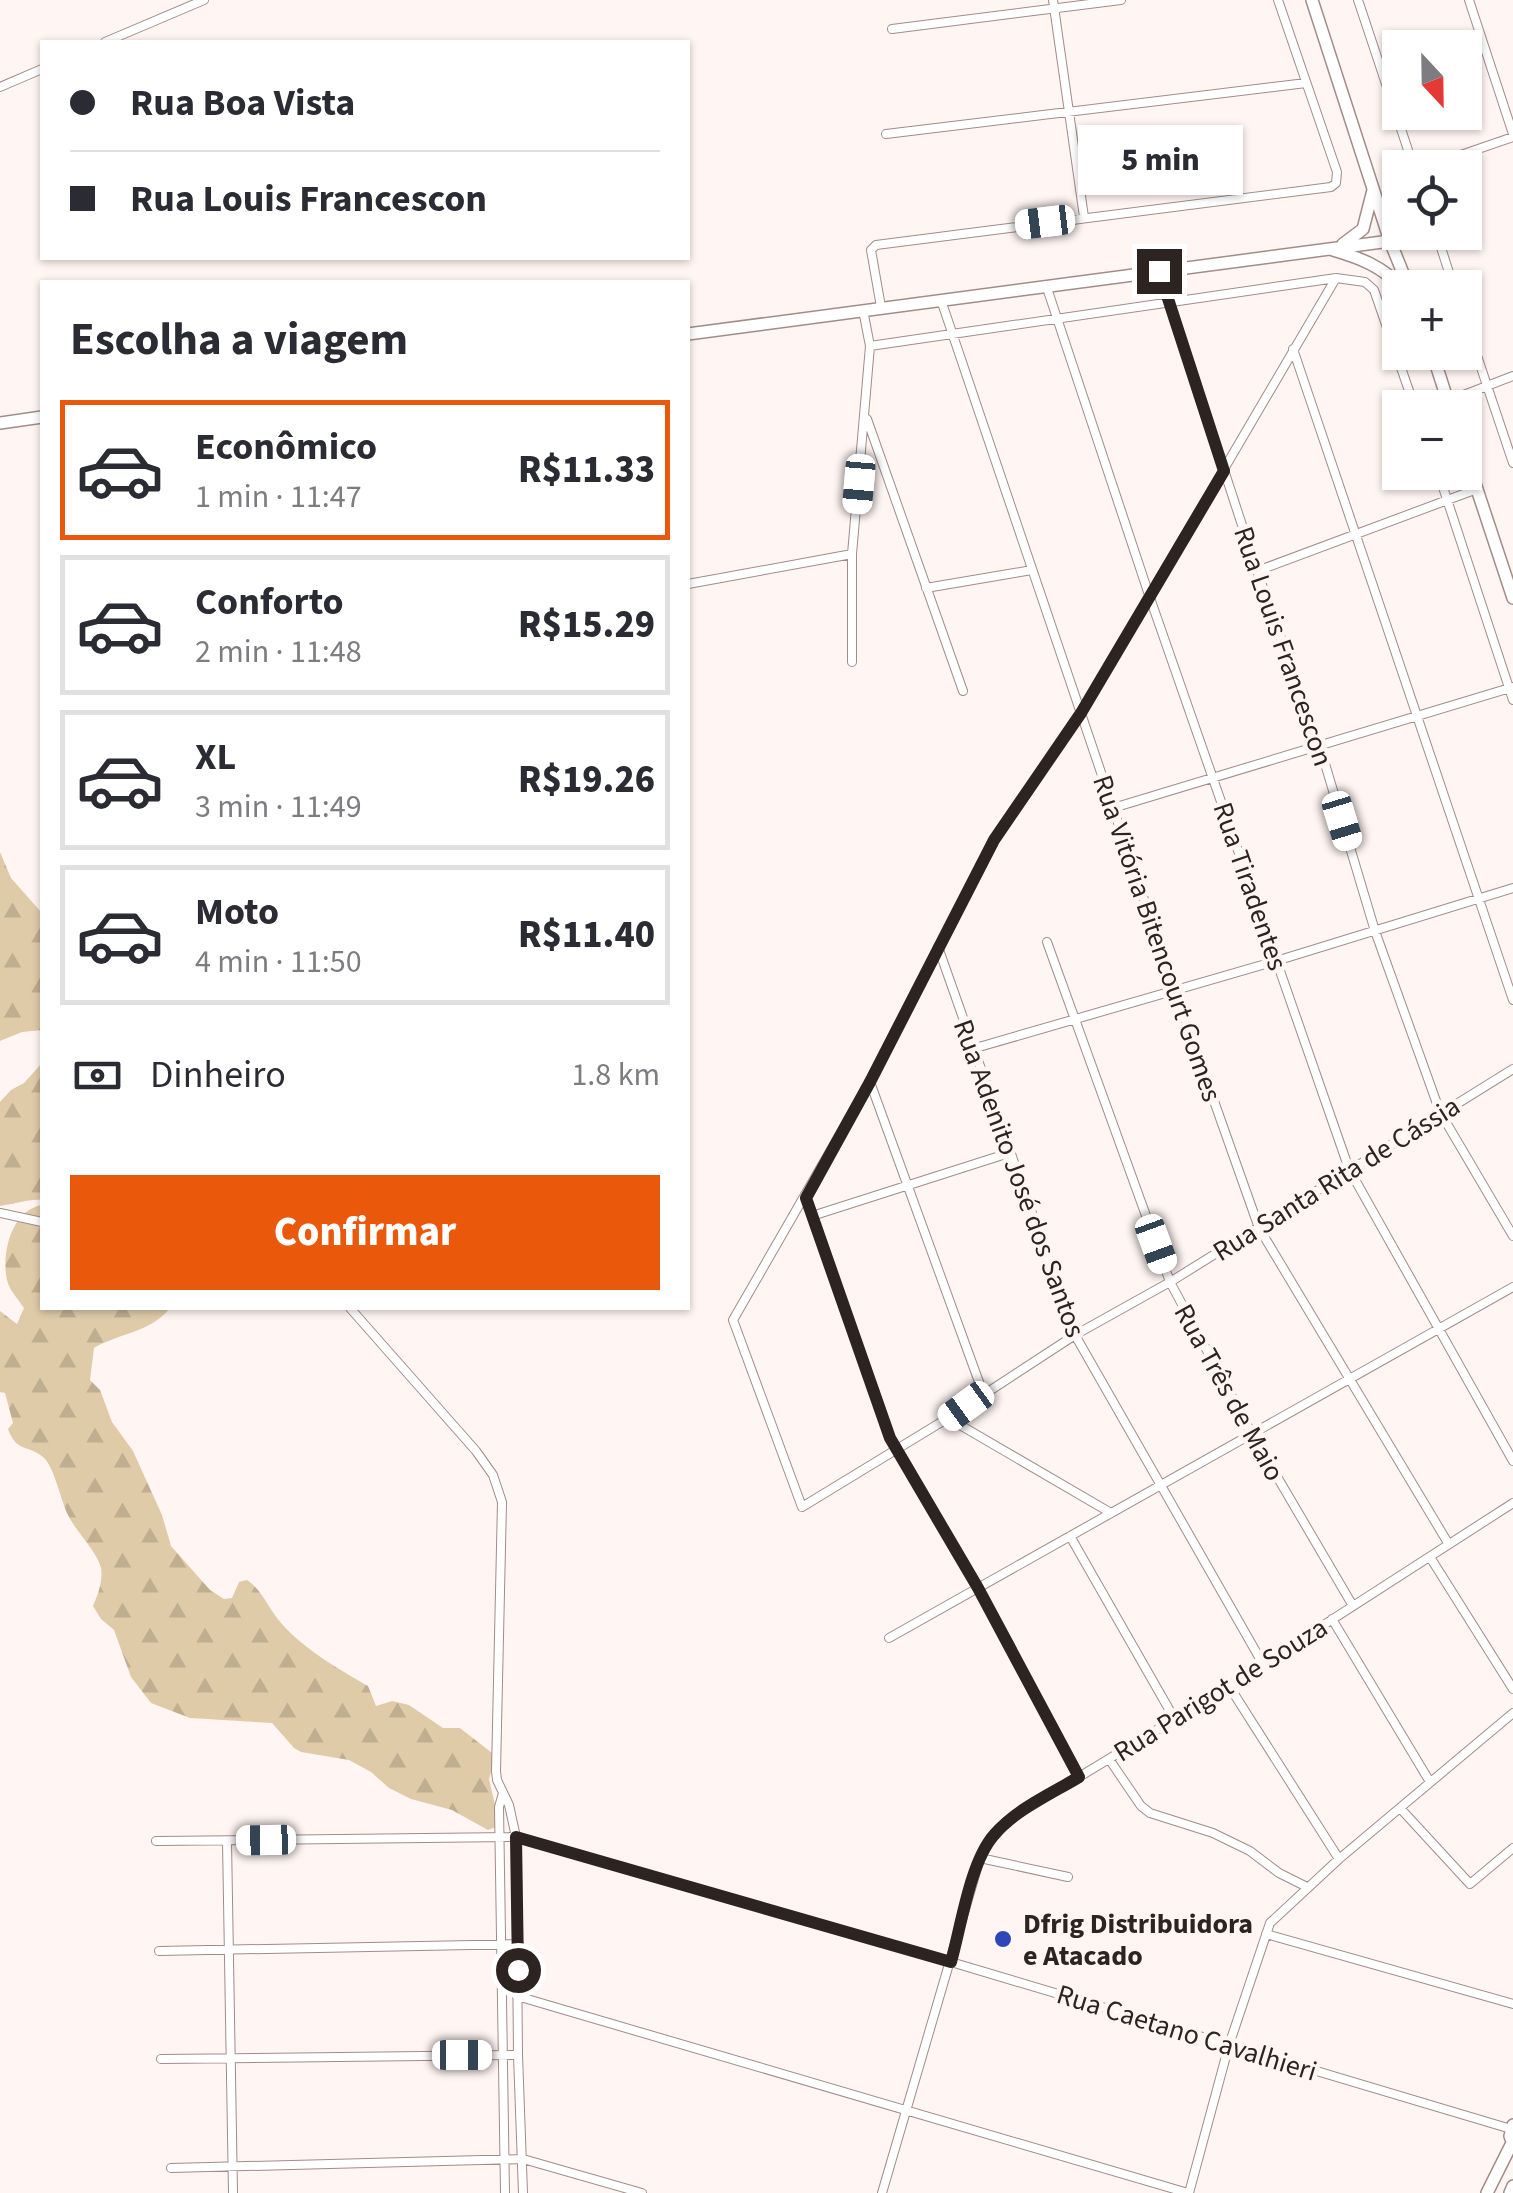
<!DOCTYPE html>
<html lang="pt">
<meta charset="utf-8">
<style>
body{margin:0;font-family:"Source Sans 3",sans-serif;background:#f7f7f7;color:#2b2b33;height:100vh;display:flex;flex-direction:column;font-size:38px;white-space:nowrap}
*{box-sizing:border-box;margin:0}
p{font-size:32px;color:#7c7c81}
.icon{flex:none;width:55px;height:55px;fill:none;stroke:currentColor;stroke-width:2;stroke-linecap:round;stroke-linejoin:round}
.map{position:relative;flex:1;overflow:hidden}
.sheet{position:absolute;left:40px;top:280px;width:650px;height:1030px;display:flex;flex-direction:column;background:#fff;border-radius:0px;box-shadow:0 2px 8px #0004}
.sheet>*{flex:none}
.banner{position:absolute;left:40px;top:40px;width:650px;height:220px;border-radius:0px;box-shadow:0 2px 8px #0004;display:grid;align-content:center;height:220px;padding:0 30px;background:#fff}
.needle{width:65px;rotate:158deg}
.controls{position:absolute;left:1382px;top:30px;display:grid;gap:20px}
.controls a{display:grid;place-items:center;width:100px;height:100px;border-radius:0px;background:#fff;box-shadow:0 2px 8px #0004;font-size:50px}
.end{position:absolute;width:45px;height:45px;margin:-22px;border:12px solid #2d2422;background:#fff;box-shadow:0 0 0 5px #fff}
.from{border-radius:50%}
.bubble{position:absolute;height:70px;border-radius:0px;background:#fff;box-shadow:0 2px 8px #0004;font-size:32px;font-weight:800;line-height:70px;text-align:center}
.car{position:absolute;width:30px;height:60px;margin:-30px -15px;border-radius:12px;box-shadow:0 0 8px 2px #0007;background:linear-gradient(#fff 24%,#345 0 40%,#fff 0 76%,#345 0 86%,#fff 0)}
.banner b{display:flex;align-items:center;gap:35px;height:95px;font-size:38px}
.banner b+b{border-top:2px solid #e1e1e2}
.banner i{width:25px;height:25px;background:#2b2b33}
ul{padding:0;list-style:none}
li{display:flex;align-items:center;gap:30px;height:140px;margin:0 20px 15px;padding:0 10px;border:5px solid #e1e1e2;border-radius:0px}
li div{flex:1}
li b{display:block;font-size:38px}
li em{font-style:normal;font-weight:800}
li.active{border-color:#ea580c}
li>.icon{width:90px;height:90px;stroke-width:1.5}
h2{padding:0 30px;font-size:45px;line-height:120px}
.pay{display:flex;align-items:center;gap:25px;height:110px;padding:0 30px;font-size:38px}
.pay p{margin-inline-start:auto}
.primary-button{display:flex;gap:20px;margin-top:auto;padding:20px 30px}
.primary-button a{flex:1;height:115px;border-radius:0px;background:#ea580c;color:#fff;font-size:40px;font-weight:800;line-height:115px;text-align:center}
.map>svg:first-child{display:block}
</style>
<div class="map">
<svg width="1513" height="2193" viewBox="0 0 1513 2193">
<defs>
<pattern id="forest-firs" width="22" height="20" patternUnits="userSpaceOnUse" patternTransform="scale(2.5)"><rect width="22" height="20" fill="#e0cba9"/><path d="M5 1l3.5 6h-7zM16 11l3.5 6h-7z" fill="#c0ae91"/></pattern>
</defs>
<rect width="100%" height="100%" fill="#fff5f3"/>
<path fill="url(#forest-firs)" d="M0 852 11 878 42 913V1030L22 1032 0 1041Z
M42 1063V1200C28 1199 15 1204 0 1206V1102L11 1090 24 1083Z
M42 1205V1308H170C150 1333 119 1333 94 1348L90 1380 100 1390 112 1422 133 1451 162 1515 171 1546 210 1590 224 1599 232 1598 239 1582 247 1580C264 1592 268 1609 282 1624 304 1649 340 1670 368 1686L376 1706 392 1701 409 1705 443 1728H460L492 1753 495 1760 489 1779 498 1818 496 1827 488 1830 452 1810 411 1799 389 1788 371 1772 349 1760 301 1752 294 1748 272 1723 190 1718 151 1703 131 1677 114 1630 101 1619 93 1606C98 1595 103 1581 101 1568 98 1553 75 1530 68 1515 61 1501 54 1466 43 1457 27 1444 17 1453 8 1429L13 1423 5 1393 0 1392V1311L17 1324 24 1308C19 1300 9 1290 7 1280 1 1252 12 1210 42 1205Z"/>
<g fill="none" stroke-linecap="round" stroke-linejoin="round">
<g stroke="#a38c88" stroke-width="10">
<path id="street" d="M1053 0 1084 217
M1358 0 1414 168
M1469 0 1513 134
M892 29 1121 0
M105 42 204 0
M0 87 42 69
M886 134 1306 83
M1423 168 1513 137
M1436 232 1454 288
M1159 271 1257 571 1320 747 1375 931 1440 1112 1513 1236
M1336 278 1081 713 994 840 870 1082 733 1320 802 1507 948 1418 1075 1335 1170 1282 1513 1069
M1046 285 1149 595 1349 1169 1513 1461
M941 300 1175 991 1259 1228 1448 1543
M881 307 871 250 876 245 1331 187 1336 183 1337 172 1278 0
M1465 320 1513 463
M870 346 1336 278 1365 282 1374 290 1415 408
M1293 349 1513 1000
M1448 401 1513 376
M867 419 963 691
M1438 472 1513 700
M1257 571 1477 489
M688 584 852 554
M926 588 1032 570
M852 662V554L870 346 863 310
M1113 808 1513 687
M1047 942 1170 1282 1252 1434 1353 1606
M938 947 1075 1335 1263 1664
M972 1049 1276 961 1513 888
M870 1082 983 1393
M805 1197 890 1437 978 1588 1079 1777
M0 1213 42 1222
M812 1216 1009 1153
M350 1308 476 1451 493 1475 502 1502 496 1771 497 1780 509 1805 516 1837 518 2055 523 2193
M948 1418 1111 1513
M1070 1536 1174 1718
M1430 1557 1513 1689
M1332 1619 1430 1782
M889 1638 1513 1287
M1229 1686 1339 1859
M1109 1759 1141 1806 1150 1813 1213 1833 1250 1851 1279 1873 1307 1887
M503 1793 499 1807 505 2193
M1400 1808 1470 1884 1513 1848
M156 1841 516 1837 951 1962 1511 2129
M227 1841 233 2193
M980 1858 1068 1877
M1266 1934 1513 2004
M159 1951 519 1944
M517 1996 1188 2193
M161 2059 518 2055
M171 2168 523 2159 642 2193
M882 2193 980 1858 993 1835 1018 1814 1229 1686 1513 1503
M1189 2193 1229 2045 1270 1923 1339 1859 1513 1713"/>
</g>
<g stroke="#a38c88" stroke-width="14">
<path id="secondary" d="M1312 0 1390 241 1409 288
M1343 244 1363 229 1373 190
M1333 250C1360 258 1382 266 1402 288
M688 334 1390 241
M1432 352 1450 408
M0 423 42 417
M1465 453 1513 598
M1513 2125 1510 2136 1513 2144
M1487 2193 1512 2143
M1510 2193 1513 2186"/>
</g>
<use href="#street" stroke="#fff" stroke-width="8"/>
<use href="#secondary" stroke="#fff" stroke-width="11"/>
</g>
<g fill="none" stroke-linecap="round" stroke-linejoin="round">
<path stroke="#2d2422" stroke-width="12" d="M518 1970 516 1837 951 1962C961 1927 970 1862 994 1835 1016 1809 1051 1794 1079 1777L978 1588 890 1438 806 1198 870 1082 994 840 1081 713 1224 471 1159 271"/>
</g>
<circle fill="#2d47b8" stroke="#fff5f3" stroke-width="4" cx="1003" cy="1939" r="10"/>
<g text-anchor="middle" stroke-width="9" stroke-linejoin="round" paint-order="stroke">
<g font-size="28" fill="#2d2422" stroke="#fff5f3">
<text transform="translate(1284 646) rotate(71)" y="10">Rua Louis Francescon</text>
<text transform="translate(1251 886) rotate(71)" y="10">Rua Tiradentes</text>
<text transform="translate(1158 938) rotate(71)" y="10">Rua Vitória Bitencourt Gomes</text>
<text transform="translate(1020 1178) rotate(70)" y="10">Rua Adenito José dos Santos</text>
<text transform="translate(1336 1178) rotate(-32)" y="10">Rua Santa Rita de Cássia</text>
<text transform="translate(1230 1392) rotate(61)" y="10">Rua Três de Maio</text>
<text transform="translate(1220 1689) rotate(-32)" y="10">Rua Parigot de Souza</text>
<text transform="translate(1187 2032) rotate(17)" y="10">Rua Caetano Cavalhieri</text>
</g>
<g font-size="28" font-weight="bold" fill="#2d2422" stroke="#fff5f3" text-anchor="start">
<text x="1023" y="1933">Dfrig Distribuidora<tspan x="1023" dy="32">e Atacado</tspan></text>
</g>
</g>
</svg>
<div class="controls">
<a><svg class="needle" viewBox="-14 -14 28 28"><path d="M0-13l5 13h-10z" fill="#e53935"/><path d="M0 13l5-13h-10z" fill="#7c7c81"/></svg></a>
<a><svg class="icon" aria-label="locate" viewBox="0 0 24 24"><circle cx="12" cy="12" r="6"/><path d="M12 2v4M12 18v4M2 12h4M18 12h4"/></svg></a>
<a>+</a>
<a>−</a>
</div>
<i class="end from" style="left:518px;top:1970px"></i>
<i class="end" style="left:1159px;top:271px"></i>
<div class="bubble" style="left:1078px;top:125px;width:165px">5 min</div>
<i class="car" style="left:1045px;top:222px;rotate:263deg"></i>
<i class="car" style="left:859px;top:484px;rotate:185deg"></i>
<i class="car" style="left:1342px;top:821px;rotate:163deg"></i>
<i class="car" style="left:1156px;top:1244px;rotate:160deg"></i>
<i class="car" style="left:966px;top:1406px;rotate:234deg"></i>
<i class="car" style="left:266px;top:1840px;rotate:269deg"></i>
<i class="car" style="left:462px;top:2055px;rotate:90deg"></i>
<div class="banner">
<b><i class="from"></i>Rua Boa Vista</b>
<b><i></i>Rua Louis Francescon</b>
</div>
<section class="sheet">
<h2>Escolha a viagem</h2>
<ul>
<li class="active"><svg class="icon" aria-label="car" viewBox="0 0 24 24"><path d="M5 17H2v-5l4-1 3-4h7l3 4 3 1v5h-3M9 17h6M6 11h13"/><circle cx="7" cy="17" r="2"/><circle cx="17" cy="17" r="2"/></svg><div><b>Econômico</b><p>1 min · 11:47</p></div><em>R$11.33</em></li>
<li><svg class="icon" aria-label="car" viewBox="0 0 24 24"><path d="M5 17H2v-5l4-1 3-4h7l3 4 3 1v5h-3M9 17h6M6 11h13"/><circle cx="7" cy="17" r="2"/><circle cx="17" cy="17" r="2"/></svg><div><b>Conforto</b><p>2 min · 11:48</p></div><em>R$15.29</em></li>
<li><svg class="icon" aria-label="car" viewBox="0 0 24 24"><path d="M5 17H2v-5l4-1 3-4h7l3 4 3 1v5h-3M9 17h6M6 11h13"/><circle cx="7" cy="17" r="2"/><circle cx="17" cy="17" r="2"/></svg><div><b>XL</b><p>3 min · 11:49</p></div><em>R$19.26</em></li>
<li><svg class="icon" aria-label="car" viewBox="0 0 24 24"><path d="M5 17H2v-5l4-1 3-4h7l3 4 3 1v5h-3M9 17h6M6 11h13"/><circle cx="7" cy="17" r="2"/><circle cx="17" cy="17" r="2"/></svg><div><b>Moto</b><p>4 min · 11:50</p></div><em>R$11.40</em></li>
</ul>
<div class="pay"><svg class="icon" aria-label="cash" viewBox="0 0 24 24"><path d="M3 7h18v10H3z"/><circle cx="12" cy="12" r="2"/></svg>Dinheiro<p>1.8 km</p></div>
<div class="primary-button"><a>Confirmar</a></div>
</section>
</div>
